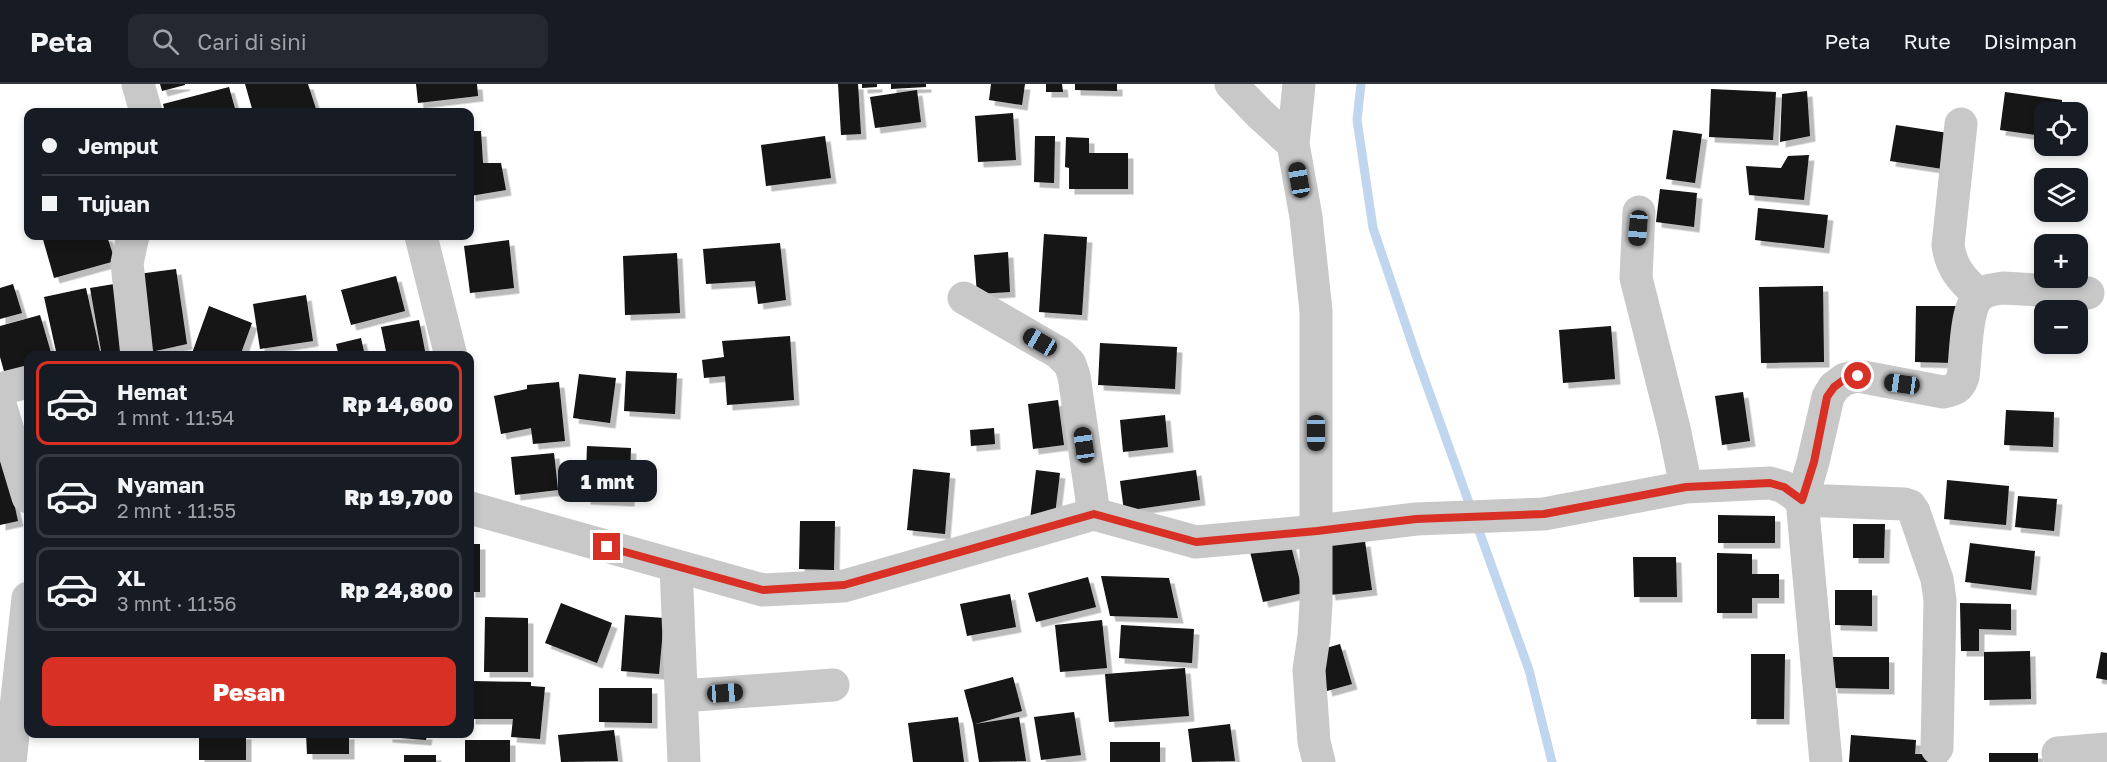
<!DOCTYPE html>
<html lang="id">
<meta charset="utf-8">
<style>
body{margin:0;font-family:"Golos Text",sans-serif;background:#242831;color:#f1f3f6;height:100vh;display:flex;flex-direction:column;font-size:22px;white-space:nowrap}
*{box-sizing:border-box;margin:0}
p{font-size:20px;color:#9ea1a6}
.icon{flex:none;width:33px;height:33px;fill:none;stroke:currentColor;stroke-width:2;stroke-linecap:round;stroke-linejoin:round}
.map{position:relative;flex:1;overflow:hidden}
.side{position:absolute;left:24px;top:267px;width:450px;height:387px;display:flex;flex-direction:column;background:#171b24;border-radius:12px;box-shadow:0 3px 9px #0003}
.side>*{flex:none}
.top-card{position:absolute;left:24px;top:24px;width:450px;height:132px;border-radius:12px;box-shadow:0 3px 9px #0003;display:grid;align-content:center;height:132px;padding:0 18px;background:#171b24}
.fabs{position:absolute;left:2034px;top:18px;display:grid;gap:12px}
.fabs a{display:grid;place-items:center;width:54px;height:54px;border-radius:12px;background:#171b24;box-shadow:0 3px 9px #0003;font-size:30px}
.end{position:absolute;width:27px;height:27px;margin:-14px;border:8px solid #d93025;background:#fff;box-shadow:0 0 0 3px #fff}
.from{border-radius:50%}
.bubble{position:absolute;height:42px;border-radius:12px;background:#171b24;box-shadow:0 3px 9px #0003;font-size:20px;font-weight:800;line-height:42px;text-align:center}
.car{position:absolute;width:18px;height:36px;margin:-18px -9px;border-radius:8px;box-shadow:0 0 4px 2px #0007;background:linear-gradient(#222 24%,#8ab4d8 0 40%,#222 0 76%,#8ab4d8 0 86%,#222 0)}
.top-card b{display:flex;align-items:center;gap:21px;height:57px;font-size:22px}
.top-card b+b{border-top:2px solid #363941}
.top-card i{width:15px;height:15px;background:#f1f3f6}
ul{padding:10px 0 0;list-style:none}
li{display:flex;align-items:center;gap:18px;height:84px;margin:0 12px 9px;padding:0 6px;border:3px solid #363941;border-radius:12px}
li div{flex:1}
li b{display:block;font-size:22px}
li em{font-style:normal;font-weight:800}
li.active{border-color:#d93025}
li>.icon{width:54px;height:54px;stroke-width:1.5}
.action{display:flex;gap:12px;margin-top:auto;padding:12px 18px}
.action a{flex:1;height:69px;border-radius:12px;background:#d93025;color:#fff;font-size:24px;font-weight:800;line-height:69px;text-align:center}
header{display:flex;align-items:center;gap:36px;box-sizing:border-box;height:84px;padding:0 30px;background:#171b24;border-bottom:2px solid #363941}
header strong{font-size:28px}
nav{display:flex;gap:33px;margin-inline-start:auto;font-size:21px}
.search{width:420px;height:54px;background:#242831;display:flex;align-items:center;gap:15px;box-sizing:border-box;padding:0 21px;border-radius:12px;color:#9ea1a6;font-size:22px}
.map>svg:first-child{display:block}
</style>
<header>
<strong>Peta</strong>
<div class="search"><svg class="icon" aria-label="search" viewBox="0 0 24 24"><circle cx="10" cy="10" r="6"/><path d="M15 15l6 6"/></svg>Cari di sini</div>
<nav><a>Peta</a><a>Rute</a><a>Disimpan</a></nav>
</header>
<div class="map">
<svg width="2107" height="678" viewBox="0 0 2107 678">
<defs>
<filter id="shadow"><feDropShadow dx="5.5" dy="5.5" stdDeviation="0" flood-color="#0004"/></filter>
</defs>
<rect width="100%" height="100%" fill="#fff"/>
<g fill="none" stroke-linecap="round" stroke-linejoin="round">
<path stroke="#c0d6ee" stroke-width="9" d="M1361 0 1357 36 1373 144 1417 274 1529 586 1552 678"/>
</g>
<path fill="#121212" filter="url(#shadow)" d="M160 0H185V1L162 7Z
M245 0H308L317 28H253Z
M416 0H477L478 12 418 19Z
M838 0H858L861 50 841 51Z
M862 0H877V3L862 4Z
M891 0H926V3L891 5Z
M991 0H1025L1022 21 989 16Z
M1046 0H1062L1063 8H1046Z
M1075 0H1117V7L1075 6Z
M229 3 236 28H165L163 20Z
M1711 5 1776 8 1773 56 1709 53Z
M917 6 921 38 875 44 870 13Z
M1807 7 1810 52 1780 58 1782 10Z
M2005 8 2062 16 2061 28H2044V52L2000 46Z
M1013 29 1016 76 978 78 975 32Z
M1896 41 1948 49 1943 85 1890 77Z
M1673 46 1702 50 1695 99 1666 95Z
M470 47H481L483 79H501L506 106 470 112Z
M825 52 831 94 766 102 761 61Z
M1035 52H1055L1054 99 1034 98Z
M1066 53 1089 54V69H1128V105H1069V84L1065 83Z
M28 71V91H27L24 72Z
M1809 71 1804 116 1749 111 1746 82 1781 84 1788 72Z
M1660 105 1697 109 1694 143 1656 138Z
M1758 124 1828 131 1824 164 1755 156Z
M1044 150 1087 153 1082 231 1039 228Z
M42 152H107L115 177 54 194Z
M509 156 514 204 470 209 464 162Z
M780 159 786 216 758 220 755 197 706 200 703 165Z
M1008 168 1010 208 977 210 974 171Z
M677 169 680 229 625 231 623 172Z
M176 185 187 260 151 268 138 190Z
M396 192 405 227 351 241 341 206Z
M13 200 22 229 0 235V204Z
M114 200 126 272H102L90 204Z
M1823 202 1824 278 1761 279 1759 203Z
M86 204 101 272H57L44 213Z
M306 211 313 257 260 265 253 220Z
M209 222 252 239 240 272H191Z
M1916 222H1957L1956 279 1915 278Z
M40 231 52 272H28V285L5 291 0 273V242Z
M419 236 426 272H387L381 243Z
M1611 242 1615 295 1563 299 1559 246Z
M790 252 794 316 727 321 725 292 704 294 702 276 724 273 722 257Z
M361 254 365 272H339L336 260Z
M1100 259 1177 263 1175 305 1098 301Z
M626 287 677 289 675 330 624 327Z
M579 290 616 294 610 339 573 334Z
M559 298 565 357 533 360 531 344 501 350 494 312 527 305V301Z
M1743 308 1750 357 1722 361 1715 312Z
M1058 316 1064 361 1033 365 1028 320Z
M2006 326 2054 328 2053 363 2004 361Z
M1165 331 1168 363 1123 368 1120 336Z
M994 344 995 360 971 362 970 346Z
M0 355 18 437 0 441Z
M587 362 631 364 629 417 585 415Z
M554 369 558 406 515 411 511 373Z
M913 385 950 389 945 450 907 446Z
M1036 386 1060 389 1053 447 1029 444Z
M1196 386 1200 416 1124 427 1120 397Z
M1947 396 2009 402 2006 441 1944 435Z
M2018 412 2057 415 2054 447 2015 443Z
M1718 431 1775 432V459H1718Z
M800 437H835L834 486 799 485Z
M1853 440H1885L1884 474H1853Z
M1289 454 1303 509 1263 518 1249 464Z
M1365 457 1372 506 1330 511 1323 462Z
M1970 459 2035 467 2031 506 1965 498Z
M470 460H480V508H470Z
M1717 469 1752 470V490H1779V514H1752V529H1717Z
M1633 473H1676L1677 513H1634Z
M1101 492 1169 494 1178 534 1110 532Z
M1088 493 1096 523 1036 538 1028 509Z
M1835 506H1872V542L1835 541Z
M1010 510 1016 543 967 552 960 520Z
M561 519 612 539 597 579 545 559Z
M1960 519 2011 520V546L1979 545V567H1961Z
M625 531 664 534 659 590 621 587Z
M485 533 528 534V588H484Z
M1102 536 1107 584 1060 588 1055 541Z
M1121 541 1194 545 1192 579 1119 574Z
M1340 560 1352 600 1327 607 1316 567Z
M2030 567 2031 615 1984 616V568Z
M2101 568 2107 569V596L2096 594Z
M1751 570H1785L1784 635H1751Z
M1832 573H1889V605L1832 604Z
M1185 584 1189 632 1109 638 1105 590Z
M1013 593 1022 627 975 640 1019 633 1026 677 979 678 973 640 964 606Z
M470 597 531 598V602L545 603 540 655 511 653 513 635H470Z
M599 604H652V639L599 638Z
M1074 628 1081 671 1041 676 1034 633Z
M958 633 964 678H913L908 639Z
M1230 640 1235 677 1192 678 1188 645Z
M614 646 618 677 561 678 558 651Z
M199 650H246V676H199Z
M306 650H349V670H307Z
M387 650H427L426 656 387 653Z
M1851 651 1916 656 1915 670H1941V678H1849Z
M465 656H510V678H465Z
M1110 658H1160V678H1110Z
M1989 669H2038V678H1989Z
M404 671H436V678H404Z"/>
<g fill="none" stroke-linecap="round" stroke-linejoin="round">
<path stroke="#c8c8c8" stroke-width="33" d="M138 0 146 28
M1231 0 1260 30 1293 60
M1299 0 1293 60 1306 133 1316 227V519L1314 552 1309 586 1314 658 1319 678
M1961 40 1948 161C1951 184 1962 196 1979 211
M1639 128 1636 194 1674 344 1686 403
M133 152 127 179 137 272
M421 152 451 272
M964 214 1059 269 1070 280 1074 292 1094 430
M0 305 28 298
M0 320 28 413
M470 424 763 506 844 502 1094 430 1196 458 1317 447 1416 435 1544 430 1686 403 1770 399 1784 403 1802 416 1826 678
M676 482 684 678
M682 612 833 601
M1937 664 1940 516 1937 495 1914 428 1910 422 1904 420 1802 416 1813 378 1828 313 1834 303 1845 295 1858 292 1943 308C1955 306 1959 304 1963 293 1966 274 1965 223 1980 211 1986 206 1996 205 2003 204L2088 209
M2058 669 2107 665
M10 678 28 514"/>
</g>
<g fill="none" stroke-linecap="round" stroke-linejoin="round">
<path stroke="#d93025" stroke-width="8" d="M607 463 763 506 844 501 1094 430 1196 458 1317 447 1416 435 1544 430 1686 403 1770 399 1784 403 1802 416 1814 378 1827 313 1834 303 1845 295 1858 292"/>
</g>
</svg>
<div class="fabs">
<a><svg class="icon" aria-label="locate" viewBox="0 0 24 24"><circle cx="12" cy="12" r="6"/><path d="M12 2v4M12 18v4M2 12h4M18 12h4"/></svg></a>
<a><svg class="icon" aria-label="layers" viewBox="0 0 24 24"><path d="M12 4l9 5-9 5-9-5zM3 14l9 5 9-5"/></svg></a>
<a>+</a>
<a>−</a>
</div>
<i class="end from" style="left:1858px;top:292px"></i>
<i class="end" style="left:607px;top:463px"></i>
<div class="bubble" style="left:558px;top:376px;width:99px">1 mnt</div>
<i class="car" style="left:1299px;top:96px;rotate:350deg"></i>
<i class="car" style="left:1638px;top:144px;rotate:185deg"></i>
<i class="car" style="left:1040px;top:258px;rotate:300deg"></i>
<i class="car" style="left:1902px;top:300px;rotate:278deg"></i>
<i class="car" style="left:1316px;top:349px;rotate:180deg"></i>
<i class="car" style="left:1084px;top:361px;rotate:352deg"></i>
<i class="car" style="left:725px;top:609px;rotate:86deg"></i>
<div class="top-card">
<b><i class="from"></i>Jemput</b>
<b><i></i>Tujuan</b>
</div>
<section class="side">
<ul>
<li class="active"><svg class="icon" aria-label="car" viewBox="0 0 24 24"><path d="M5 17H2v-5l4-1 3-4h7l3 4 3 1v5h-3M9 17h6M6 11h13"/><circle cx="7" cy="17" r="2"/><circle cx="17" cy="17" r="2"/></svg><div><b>Hemat</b><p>1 mnt · 11:54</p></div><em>Rp 14,600</em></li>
<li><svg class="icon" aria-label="car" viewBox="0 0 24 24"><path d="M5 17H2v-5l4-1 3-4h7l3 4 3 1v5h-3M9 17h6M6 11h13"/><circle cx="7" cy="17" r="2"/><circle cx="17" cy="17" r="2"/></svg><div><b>Nyaman</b><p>2 mnt · 11:55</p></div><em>Rp 19,700</em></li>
<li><svg class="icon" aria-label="car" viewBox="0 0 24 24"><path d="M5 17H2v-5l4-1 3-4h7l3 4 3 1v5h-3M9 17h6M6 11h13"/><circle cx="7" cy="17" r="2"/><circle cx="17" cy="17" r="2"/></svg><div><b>XL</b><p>3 mnt · 11:56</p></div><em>Rp 24,800</em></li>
</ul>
<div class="action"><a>Pesan</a></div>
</section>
</div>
